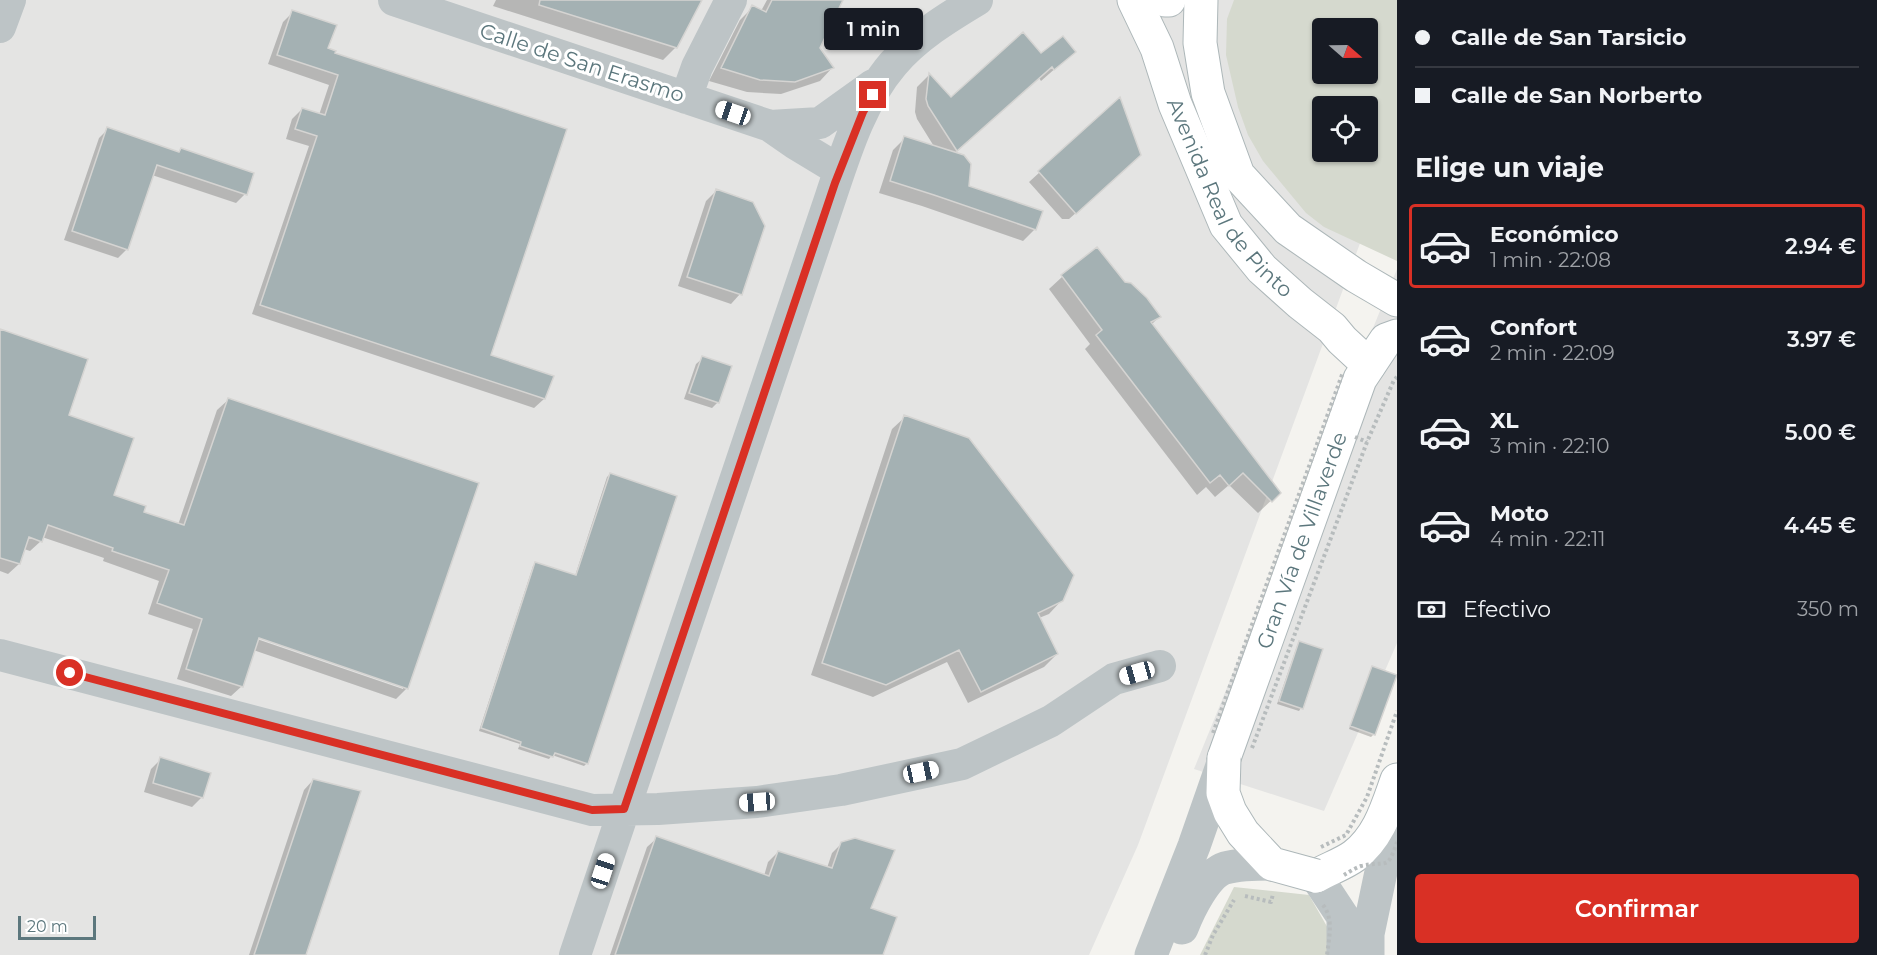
<!DOCTYPE html>
<html lang="es">
<meta charset="utf-8">
<style>
body{margin:0;font-family:Montserrat,sans-serif;background:#20242c;color:#f1f3f6;height:100vh;display:flex;flex-direction:column;font-size:22px;white-space:nowrap}
*{box-sizing:border-box;margin:0}
p{font-size:20px;color:#9ea1a6}
.icon{flex:none;width:33px;height:33px;fill:none;stroke:currentColor;stroke-width:2;stroke-linecap:round;stroke-linejoin:round}
.map{position:relative;flex:1;overflow:hidden}
.side{display:flex;flex-direction:column;background:#171b24;width:480px}
.side>*{flex:none}
.top-card{display:grid;align-content:center;height:132px;padding:0 18px;background:#171b24}
.needle{width:39px;rotate:110deg}
.buttons{position:absolute;left:1312px;top:18px;display:grid;gap:12px}
.buttons a{display:grid;place-items:center;width:66px;height:66px;border-radius:6px;background:#171b24;box-shadow:0 2px 4px #0004;font-size:30px}
.scale{position:absolute;left:18px;bottom:15px;width:78px;box-sizing:border-box;padding-left:6px;border:3px solid #5c777d;border-top:0;font-size:16px;line-height:21px;white-space:nowrap;color:#5c777d;-webkit-text-stroke:4px #fff;paint-order:stroke}
.end{position:absolute;width:27px;height:27px;margin:-14px;border:8px solid #d93025;background:#fff;box-shadow:0 0 0 3px #fff}
.from{border-radius:50%}
.bubble{position:absolute;height:42px;border-radius:6px;background:#171b24;box-shadow:0 2px 4px #0004;font-size:20px;font-weight:600;line-height:42px;text-align:center}
.car{position:absolute;width:18px;height:36px;margin:-18px -9px;border-radius:8px;box-shadow:0 0 4px 2px #0007;background:linear-gradient(#fff 24%,#345 0 40%,#fff 0 76%,#345 0 86%,#fff 0)}
.top-card b{display:flex;align-items:center;gap:21px;height:57px;font-size:22px}
.top-card b+b{border-top:2px solid #363941}
.top-card i{width:15px;height:15px;background:#f1f3f6}
ul{padding:0;list-style:none}
li{display:flex;align-items:center;gap:18px;height:84px;margin:0 12px 9px;padding:0 6px;border:3px solid transparent;border-radius:6px}
li div{flex:1}
li b{display:block;font-size:22px}
li em{font-style:normal;font-weight:600}
li.current{border-color:#d93025}
li>.icon{width:54px;height:54px;stroke-width:1.5}
h2{padding:0 18px;font-size:27px;line-height:72px}
.pay{display:flex;align-items:center;gap:15px;height:66px;padding:0 18px;font-size:22px}
.pay p{margin-inline-start:auto}
.primary-button{display:flex;gap:12px;margin-top:auto;padding:12px 18px}
.primary-button a{flex:1;height:69px;border-radius:6px;background:#d93025;color:#fff;font-size:24px;font-weight:600;line-height:69px;text-align:center}
main{display:flex;flex:1;min-height:0}
.map>svg:first-child{display:block}
</style>
<main>
<div class="map">
<svg width="1397" height="955" viewBox="0 0 1397 955">
<rect width="100%" height="100%" fill="#f4f3ef"/>
<path fill="#e4e4e3" fill-rule="evenodd" d="M0 0H1397V143L1138 845 1089 955H0ZM1323 28H1368V74H1323ZM1323 106H1368V152H1323Z
M1397 269V643L1324 811 1194 769Z"/>
<path fill="#d5d9ce" fill-rule="evenodd" d="M1234 0H1397V261L1324 227 1306 213 1263 161 1248 135 1238 107 1226 55 1227 19ZM1323 28H1368V74H1323ZM1323 106H1368V152H1323Z
M1234 887 1309 895 1329 930 1340 955H1200Z"/>
<path fill="#0003" fill-rule="evenodd" d="M496 0H700L676 47 663 60 493 6Z
M767 0H842L818 49 832 68 820 81 781 94 747 92 709 81 740 20 753 7 761 11Z
M293 12 326 49 489 356 552 377 544 399 534 408 252 314 309 146 286 139 292 119 302 109 319 115 329 85 268 64 283 22Z
M1074 52 1041 81 1039 78 954 154 968 187 1035 229 1023 241 922 206 879 193 893 150 905 138 935 148 917 119 915 112 917 87 929 75 951 99 1040 55Z
M1119 100 1130 165 1069 219H1062L1029 182Z
M108 129 178 153 181 150 245 194 236 203 152 175 127 249 118 258 64 240 99 138Z
M716 191 740 294 731 304 678 286 706 201Z
M1097 249 1124 284 1159 317 1151 325 1279 493 1258 513 1229 485 1215 497 1206 487 1197 495 1085 349 1090 344 1049 289 1062 277Z
M0 331 67 416 112 496 142 513 178 525 217 410 228 400 407 688 396 699 253 650 242 686 231 696 177 679 193 629 148 614 159 581 103 561 104 558 42 537 41 541 30 551 24 549 19 564 8 574 0 571ZM252 634 403 685V689L251 637Z
M703 358 718 402 712 408 684 399 696 364Z
M905 417 1062 600 1049 614 1039 618 1057 654 1044 667 968 703 947 662 873 697 811 675 892 429Z
M610 474 587 763 584 766 552 755 549 759 518 749 520 744 479 731 533 566 536 563 575 576 607 477Z
M1299 643 1301 708 1299 711 1277 704 1297 646Z
M1373 668 1374 734 1371 737 1349 729 1370 671Z
M161 759 202 797 192 807 144 792 151 769Z
M313 780 304 955H249L304 790Z
M657 838 764 876 768 862 778 852 827 868 832 853 842 843 869 908 881 955H610L647 847Z"/>
<path fill="#a4b1b3" stroke="#d5d4d2" stroke-width="1.5" d="M540 0H702L677 48 539 5Z
M772 0H843L820 48 834 68 795 82 760 80 721 68 752 5 766 12Z
M292 10 337 25 328 48 336 51 335 53 567 129 491 355 554 376 545 399 260 305 317 136 295 129 302 108 325 115 338 75 277 55Z
M1023 32 1041 53 1063 36 1076 52 1054 70 1052 67 957 151 928 106 926 99 929 73 951 97Z
M1120 97 1141 155 1076 214 1038 171Z
M107 127 179 152 181 148 254 173 247 195 157 165 128 250 72 231Z
M904 136 964 155 971 164 969 186 1043 211 1036 230 934 195 890 181Z
M716 189 753 202 765 226 742 295 687 277Z
M1097 247 1125 282 1131 283 1147 298 1161 317 1151 322 1281 493 1272 502 1243 473 1229 486 1220 475 1210 483 1096 335 1102 330 1061 275Z
M0 329 88 359 69 415 134 438 114 495 146 506 144 512 184 525 228 398 479 483 408 689 259 638 243 687 186 669 202 619 157 603 169 570 112 551 113 548 48 525 42 542 29 537 20 564 0 558Z
M702 356 732 366 719 403 689 393Z
M904 415 969 438 1074 575 1063 601 1038 613 1058 654 981 692 959 650 886 685 822 663Z
M610 473 677 496 588 764 555 753 553 757 520 746 521 742 481 728 535 562 576 575Z
M1299 641 1323 649 1303 709 1279 701Z
M1372 666 1397 675 1375 735 1350 726Z
M160 757 211 773 203 798 153 783Z
M313 779 361 791 306 955H254Z
M656 836 769 876 778 851 832 868 841 842 855 838 895 850 871 908 897 917 883 955H615Z"/>
<g fill="none" stroke-linecap="round" stroke-linejoin="round">
<g stroke="#adb7b9" stroke-width="35">
<g id="secondary">
<path id="s1" d="M1134 0 1157 48 1175 104 1226 225 1262 269 1300 303 1332 328 1342 340 1369 365"/>
<path d="M1165 0H1169"/>
<path d="M1201 0 1200 43 1208 93 1238 175 1288 229 1356 276 1397 300"/>
<path id="s2" d="M1224 758 1360 379 1386 340 1397 336"/>
<path d="M1316 876C1328 869 1343 864 1354 856 1379 837 1387 808 1397 780"/>
</g>
</g>
<path stroke="#bdc4c6" stroke-width="32" d="M394 0 770 126 796 144 839 170
M0 27 10 0
M686 98 697 67 731 0
M770 126 820 123 873 85
M0 655 592 810 658 809 757 802 841 790 962 764 1051 721 1114 679 1160 666
M575 955 831 196C846 151 862 100 893 64 916 37 947 18 977 0"/>
<path stroke="#bdc4c6" stroke-width="33" d="M1316 876 1343 917V955
M1368 955V934L1382 867V822"/>
<use href="#secondary" stroke="#fff" stroke-width="33"/>
<g stroke="#adb7b9" stroke-width="35" stroke-linecap="butt">
<path id="secondary-bridge" d="M1224 758 1223 793 1230 812 1243 833 1272 864 1316 876"/>
</g>
<path stroke="#b7bcbd" stroke-width="4" stroke-dasharray="3 3" stroke-linecap="butt" d="M1355 437 1367 442
M1213 733 1343 372
M1252 748 1367 442 1394 380 1397 377
M1321 847 1346 835 1367 797 1397 711
M1344 875C1349 872 1355 868 1361 866 1387 860 1387 872 1397 842
M1245 896 1271 902 1273 894
M1323 905C1334 919 1329 938 1327 955
M1205 955 1213 935 1234 900"/>
<path stroke="#bdc4c6" stroke-width="33" d="M1182 928C1189 910 1206 874 1225 868 1240 864 1257 864 1272 864
M1151 955 1194 846 1224 760"/>
<use href="#secondary-bridge" stroke="#fff" stroke-width="33"/>
</g>
<g fill="none" stroke-linecap="round" stroke-linejoin="round">
<path stroke="#d93025" stroke-width="8" d="M70 673 592 810 624 809 835 183 863 112 873 95"/>
</g>
<g text-anchor="middle" stroke-width="6" stroke-linejoin="round" paint-order="stroke">
<g font-size="21" fill="#5c777d" stroke="#fff">
<text transform="translate(582 63) rotate(18)" y="7">Calle de San Erasmo</text>
<text dy="7" stroke="none"><textPath href="#s1" startOffset="222">Avenida Real de Pinto</textPath></text>
<text dy="7" stroke="none"><textPath href="#s2" startOffset="231">Gran Vía de Villaverde</textPath></text>
</g>
</g>
</svg>
<div class="buttons">
<a><svg class="needle" viewBox="-14 -14 28 28"><path d="M0-13l5 13h-10z" fill="#e53935"/><path d="M0 13l5-13h-10z" fill="#9ea1a6"/></svg></a>
<a><svg class="icon" aria-label="locate" viewBox="0 0 24 24"><circle cx="12" cy="12" r="6"/><path d="M12 2v4M12 18v4M2 12h4M18 12h4"/></svg></a>
</div>
<div class="scale">20 m</div>
<i class="end from" style="left:70px;top:673px"></i>
<i class="end" style="left:873px;top:95px"></i>
<div class="bubble" style="left:824px;top:8px;width:99px">1 min</div>
<i class="car" style="left:733px;top:113px;rotate:289deg"></i>
<i class="car" style="left:1137px;top:673px;rotate:254deg"></i>
<i class="car" style="left:921px;top:772px;rotate:78deg"></i>
<i class="car" style="left:757px;top:802px;rotate:266deg"></i>
<i class="car" style="left:603px;top:871px;rotate:18deg"></i>
</div>
<section class="side">
<div class="top-card">
<b><i class="from"></i>Calle de San Tarsicio</b>
<b><i></i>Calle de San Norberto</b>
</div>
<h2>Elige un viaje</h2>
<ul>
<li class="current"><svg class="icon" aria-label="car" viewBox="0 0 24 24"><path d="M5 17H2v-5l4-1 3-4h7l3 4 3 1v5h-3M9 17h6M6 11h13"/><circle cx="7" cy="17" r="2"/><circle cx="17" cy="17" r="2"/></svg><div><b>Económico</b><p>1 min · 22:08</p></div><em>2.94 €</em></li>
<li><svg class="icon" aria-label="car" viewBox="0 0 24 24"><path d="M5 17H2v-5l4-1 3-4h7l3 4 3 1v5h-3M9 17h6M6 11h13"/><circle cx="7" cy="17" r="2"/><circle cx="17" cy="17" r="2"/></svg><div><b>Confort</b><p>2 min · 22:09</p></div><em>3.97 €</em></li>
<li><svg class="icon" aria-label="car" viewBox="0 0 24 24"><path d="M5 17H2v-5l4-1 3-4h7l3 4 3 1v5h-3M9 17h6M6 11h13"/><circle cx="7" cy="17" r="2"/><circle cx="17" cy="17" r="2"/></svg><div><b>XL</b><p>3 min · 22:10</p></div><em>5.00 €</em></li>
<li><svg class="icon" aria-label="car" viewBox="0 0 24 24"><path d="M5 17H2v-5l4-1 3-4h7l3 4 3 1v5h-3M9 17h6M6 11h13"/><circle cx="7" cy="17" r="2"/><circle cx="17" cy="17" r="2"/></svg><div><b>Moto</b><p>4 min · 22:11</p></div><em>4.45 €</em></li>
</ul>
<div class="pay"><svg class="icon" aria-label="cash" viewBox="0 0 24 24"><path d="M3 7h18v10H3z"/><circle cx="12" cy="12" r="2"/></svg>Efectivo<p>350 m</p></div>
<div class="primary-button"><a>Confirmar</a></div>
</section>
</main>
